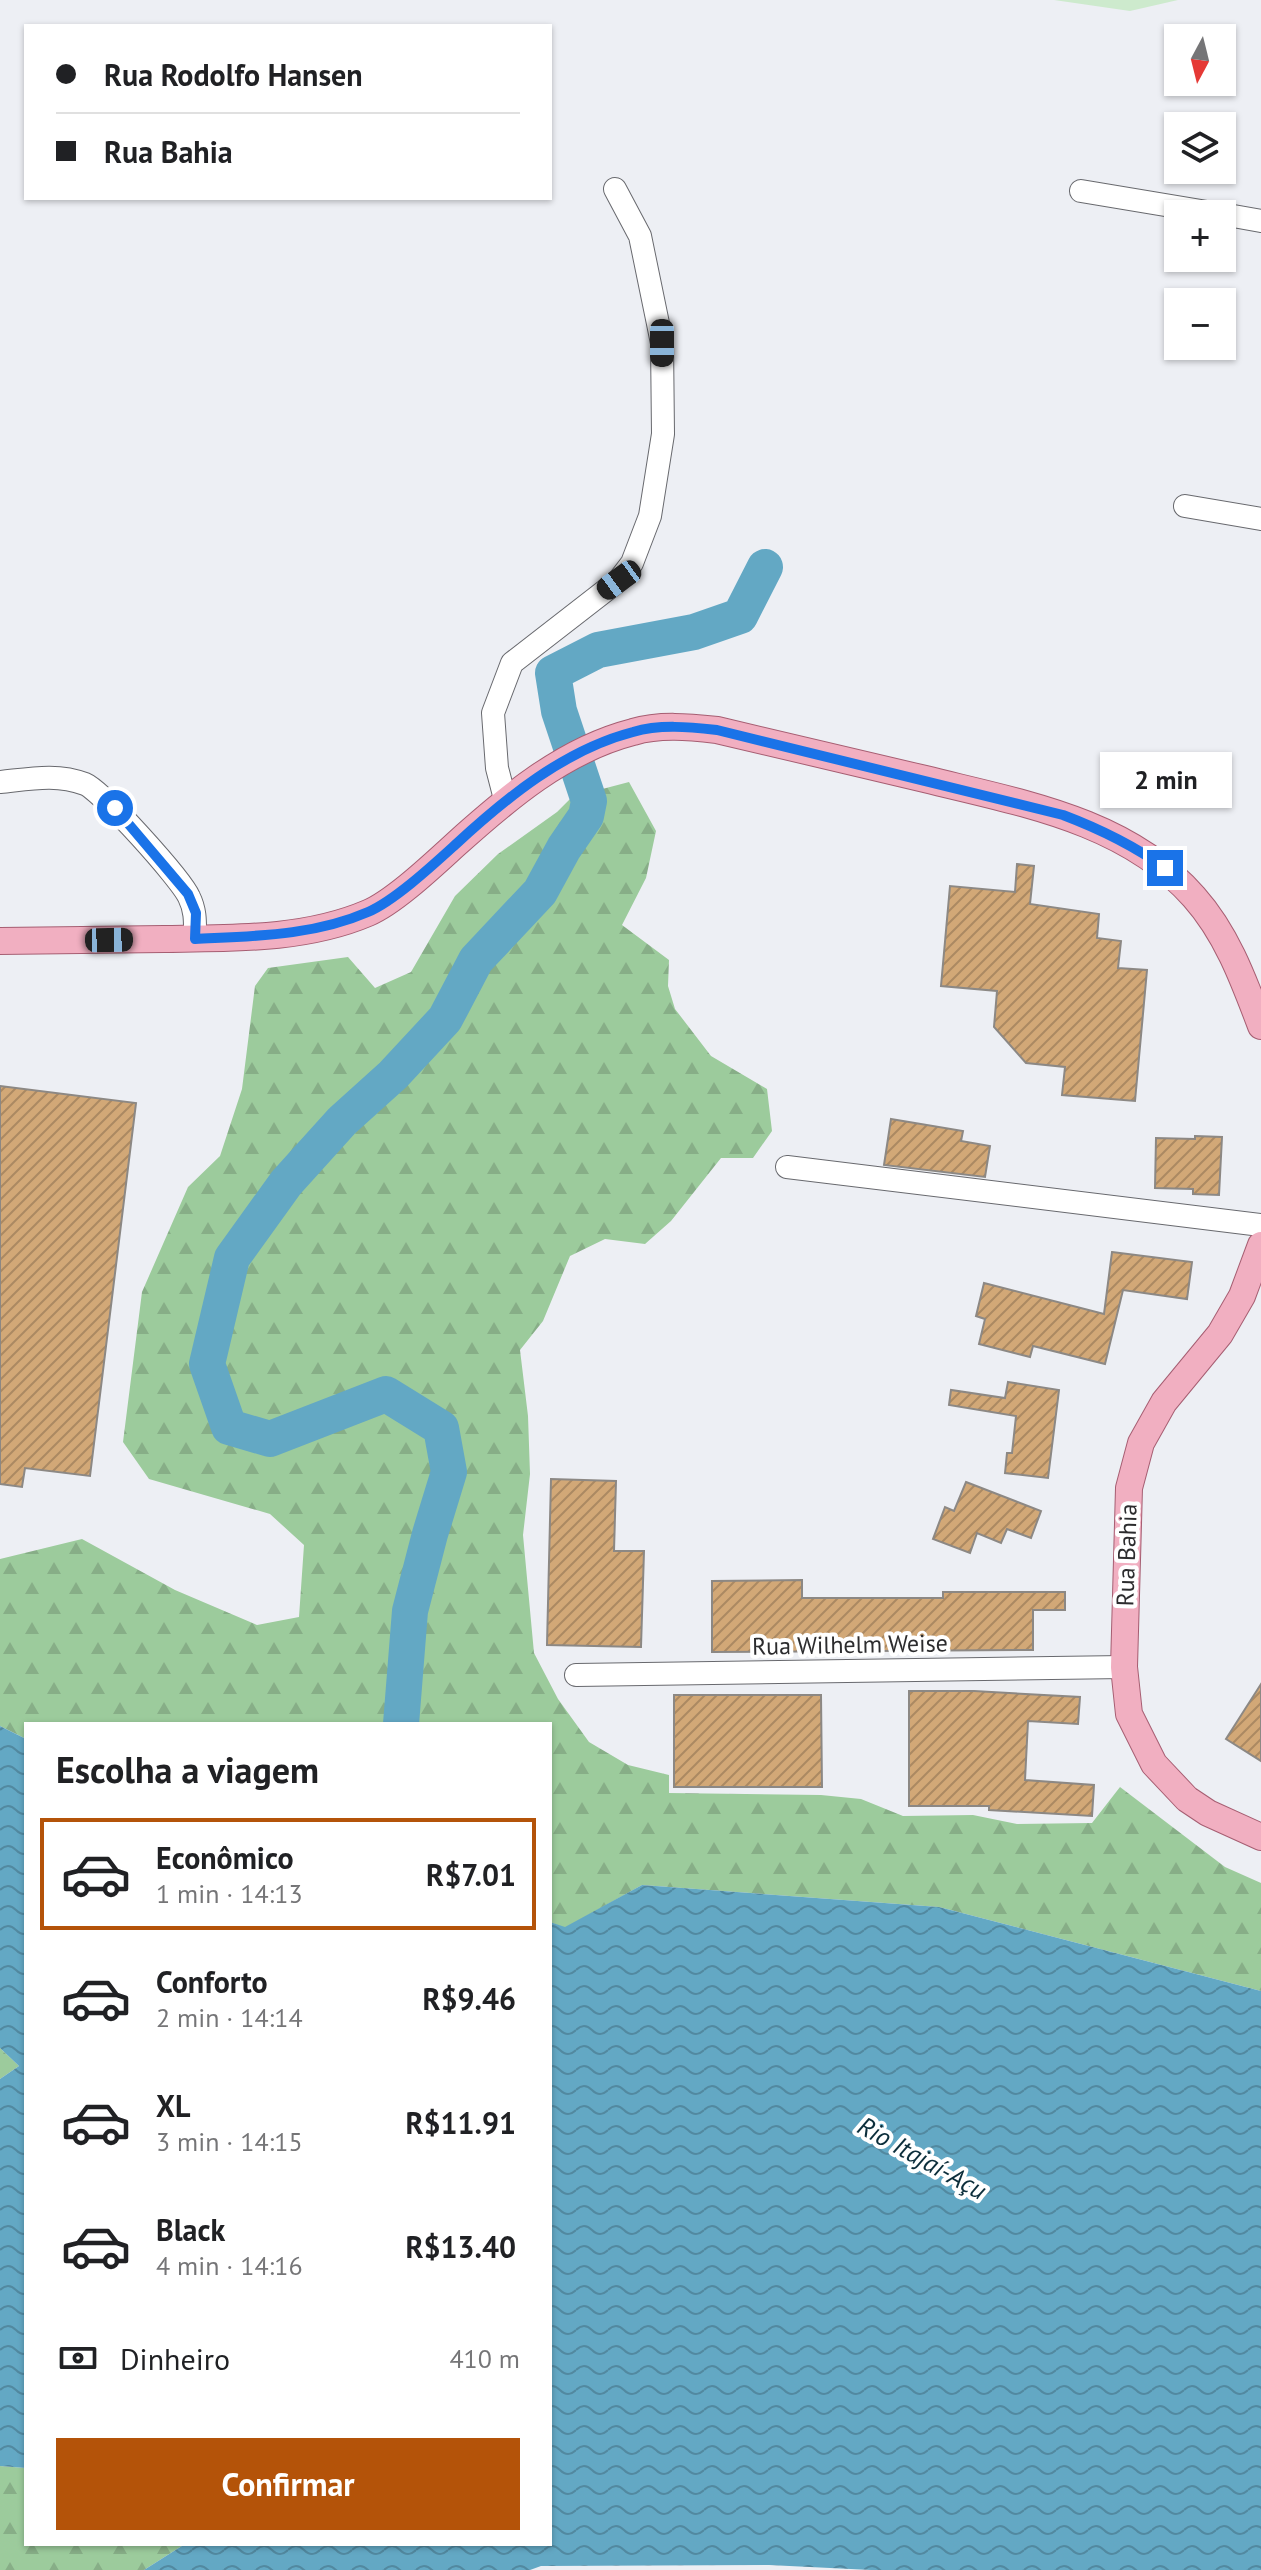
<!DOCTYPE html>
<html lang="pt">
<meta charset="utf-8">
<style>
body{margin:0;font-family:"PT Sans",sans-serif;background:#f6f6f6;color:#202124;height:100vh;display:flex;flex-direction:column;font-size:30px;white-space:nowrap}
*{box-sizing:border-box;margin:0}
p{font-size:26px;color:#757577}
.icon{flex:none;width:44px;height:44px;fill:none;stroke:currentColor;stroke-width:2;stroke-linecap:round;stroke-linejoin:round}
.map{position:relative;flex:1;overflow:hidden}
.sheet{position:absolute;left:24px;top:1722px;width:528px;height:824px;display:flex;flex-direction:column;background:#fff;border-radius:0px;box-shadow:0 2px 6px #0004}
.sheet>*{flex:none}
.banner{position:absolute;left:24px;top:24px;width:528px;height:176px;border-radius:0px;box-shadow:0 2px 6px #0004;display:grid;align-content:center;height:176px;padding:0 32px;background:#fff}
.needle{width:52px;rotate:187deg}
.tools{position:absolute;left:1164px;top:24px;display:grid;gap:16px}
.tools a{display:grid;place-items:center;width:72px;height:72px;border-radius:0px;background:#fff;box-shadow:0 2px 6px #0004;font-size:40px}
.end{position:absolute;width:36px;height:36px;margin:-18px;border:10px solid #1a73e8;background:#fff;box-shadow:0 0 0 4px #fff}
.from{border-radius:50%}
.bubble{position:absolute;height:56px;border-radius:0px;background:#fff;box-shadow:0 2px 6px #0004;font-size:26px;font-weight:700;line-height:56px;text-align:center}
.car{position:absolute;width:24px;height:48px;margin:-24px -12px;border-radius:10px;box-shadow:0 0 6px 2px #0007;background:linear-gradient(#222 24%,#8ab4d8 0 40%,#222 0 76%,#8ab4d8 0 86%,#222 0)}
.banner b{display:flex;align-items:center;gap:28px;height:76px;font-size:30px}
.banner b+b{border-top:2px solid #e0e0e0}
.banner i{width:20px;height:20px;background:#202124}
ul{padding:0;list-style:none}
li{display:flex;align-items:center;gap:24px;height:112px;margin:0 16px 12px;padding:0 16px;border:4px solid transparent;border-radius:0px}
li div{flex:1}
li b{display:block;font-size:30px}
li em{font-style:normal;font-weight:700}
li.current{border-color:#b45309}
li>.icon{width:72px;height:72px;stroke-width:1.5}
h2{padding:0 32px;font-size:36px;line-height:96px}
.pay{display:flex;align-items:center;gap:20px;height:88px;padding:0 32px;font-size:30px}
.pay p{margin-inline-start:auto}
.cta{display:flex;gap:16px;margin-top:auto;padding:16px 32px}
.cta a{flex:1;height:92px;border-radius:0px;background:#b45309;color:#fff;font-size:32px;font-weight:700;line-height:92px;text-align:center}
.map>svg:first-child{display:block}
</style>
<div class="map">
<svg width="1261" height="2570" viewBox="0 0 1261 2570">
<defs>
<pattern id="forest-firs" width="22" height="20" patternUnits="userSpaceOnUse" patternTransform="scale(2)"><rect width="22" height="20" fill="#9ccb9c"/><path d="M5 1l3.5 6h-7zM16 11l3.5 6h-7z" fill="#87ae87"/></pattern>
<pattern id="water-waves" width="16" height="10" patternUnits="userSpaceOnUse" patternTransform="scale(2)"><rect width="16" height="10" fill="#63a8c4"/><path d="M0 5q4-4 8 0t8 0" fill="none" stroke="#5289a0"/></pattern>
<pattern id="building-hatch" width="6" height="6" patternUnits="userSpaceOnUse" patternTransform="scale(2)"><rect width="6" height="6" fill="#d2a877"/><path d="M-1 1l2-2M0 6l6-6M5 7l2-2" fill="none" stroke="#ab8962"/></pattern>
</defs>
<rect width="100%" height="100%" fill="#edeff4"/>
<path fill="url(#forest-firs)" d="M629 782 656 831 646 878 622 925 669 960 668 986 675 1009 711 1056 767 1089 772 1131 753 1158H721L671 1221 645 1244 605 1239 570 1256 543 1321 520 1350 528 1416 530 1474 523 1535 534 1653 558 1699 589 1742 628 1765 669 1775V1793L821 1795 861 1799 903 1816 973 1815 1017 1824 1092 1823 1120 1787 1225 1867 1261 1883V1991L939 1907 642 1885 565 1928 550 1922V1724H26V1739L0 1726V1559L82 1539 175 1590 257 1625 299 1617 304 1545 270 1514 149 1479 123 1442 142 1292 188 1187 220 1156 242 1089 255 986 268 968 348 957 375 988 411 972 455 896 498 854 557 812 572 797Z
M0 2048 19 2066 0 2079Z
M0 2466 26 2468V2544H185L144 2570H0Z"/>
<path fill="#cdeacd" d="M1054 0H1178L1130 11Z"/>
<path fill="url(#water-waves)" d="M0 1726 26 1739V2468L0 2466V2079L19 2066 0 2048Z
M642 1885 939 1907 1261 1991V2570H871L769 2565 541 2566 530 2570H144L185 2544H550V1922L565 1927Z"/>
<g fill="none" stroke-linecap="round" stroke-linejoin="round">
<path stroke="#63a8c4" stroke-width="36" d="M401 1724 410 1611 430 1534 449 1472 441 1428 386 1394 270 1439 229 1427 207 1364 232 1258 286 1183 342 1121 393 1075 445 1019 476 960 540 892 564 848 586 816 589 801 559 711 553 673 598 650 694 632 740 616 765 567"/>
</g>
<path fill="url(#building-hatch)" stroke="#8c8884" stroke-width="2" d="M1017 864 1034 866 1030 904 1099 914 1097 938 1121 941 1118 968 1147 970 1135 1101 1062 1095 1065 1067 1026 1063 994 1027 997 991 941 986 950 886 1015 892Z
M0 1086 136 1103 90 1476 25 1468 22 1487 0 1484Z
M891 1119 963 1131 961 1141 990 1146 985 1177 884 1165Z
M1195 1136 1222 1137 1219 1195 1193 1194V1189L1155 1188 1156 1138 1195 1139Z
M1112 1252 1192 1262 1187 1299 1123 1290 1105 1364 1033 1346 1030 1357 979 1344 985 1319 976 1316 984 1283 1104 1314Z
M1008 1382 1059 1390 1048 1478 1005 1473 1007 1453H1012L1016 1416 949 1405 951 1390 1005 1398Z
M551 1479 616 1481 614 1551H644L641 1647 547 1645Z
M966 1482 1041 1511 1031 1538 1007 1529 1001 1543 977 1533 970 1553 933 1539 945 1507 954 1511Z
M802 1580V1598H943V1592H1065V1610H1033V1650L712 1652V1581Z
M1261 1684V1761L1226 1739Z
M909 1691H974L1080 1697 1078 1724 1028 1721 1025 1780 1094 1785 1092 1816 989 1810V1806H909Z
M674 1695H821L822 1787H674Z"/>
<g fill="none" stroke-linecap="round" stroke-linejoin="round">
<g stroke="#68696e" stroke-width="24">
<path id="minor" d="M1081 191 1219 214
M1222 214 1261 221
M1185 506 1261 519
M0 782C29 779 57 773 85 784 102 791 181 879 189 897 196 911 195 923 195 939
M505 799 497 768 493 713 512 663 619 580 632 563 650 516 663 434 662 343 640 236 615 189
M787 1167 1261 1225
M576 1675 1124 1667"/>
</g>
<g stroke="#a65e72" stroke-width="28">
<path id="major" d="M0 941C55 940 110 940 164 939 233 938 305 940 368 913 394 902 433 865 455 845 506 799 563 750 633 732 660 724 689 727 717 730 787 746 856 763 925 779 1021 803 1126 820 1194 897 1227 934 1244 981 1261 1026
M1261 1245 1242 1296 1220 1334 1164 1402 1141 1443 1129 1488 1124 1667 1129 1714 1154 1764 1187 1799 1208 1813 1261 1837"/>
</g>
<use href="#minor" stroke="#fff" stroke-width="22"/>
<use href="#major" stroke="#f1afc1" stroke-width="26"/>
</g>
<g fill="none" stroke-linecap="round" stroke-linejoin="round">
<path stroke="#1a73e8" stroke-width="10" d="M115 808 188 894 196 913 195 939C254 936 313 936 368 912 394 901 433 865 455 845 506 798 564 750 633 732 660 724 689 727 717 730L1063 815C1100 829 1133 845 1165 868"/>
</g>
<g text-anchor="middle" stroke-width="8" stroke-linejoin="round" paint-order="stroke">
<g font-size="24" fill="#2c2c2e" stroke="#fff">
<text transform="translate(1127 1555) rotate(-88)" y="8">Rua Bahia</text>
<text transform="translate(850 1645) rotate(-1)" y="8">Rua Wilhelm Weise</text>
</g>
<g font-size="26" font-style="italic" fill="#0c2e3b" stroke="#fff">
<text transform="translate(922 2158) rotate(29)" y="9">Rio Itajaí-Açu</text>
</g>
</g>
</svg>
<div class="tools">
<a><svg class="needle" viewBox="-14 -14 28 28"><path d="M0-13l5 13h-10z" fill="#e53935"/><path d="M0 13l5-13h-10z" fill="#757577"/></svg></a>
<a><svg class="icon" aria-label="layers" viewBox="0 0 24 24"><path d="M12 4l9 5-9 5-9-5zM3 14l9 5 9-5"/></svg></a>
<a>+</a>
<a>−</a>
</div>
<i class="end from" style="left:115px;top:808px"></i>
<i class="end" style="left:1165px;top:868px"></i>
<div class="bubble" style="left:1100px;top:752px;width:132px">2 min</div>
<i class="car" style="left:662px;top:343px;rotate:180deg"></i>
<i class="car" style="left:619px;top:580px;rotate:234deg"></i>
<i class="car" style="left:109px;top:940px;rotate:89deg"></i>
<div class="banner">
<b><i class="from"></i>Rua Rodolfo Hansen</b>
<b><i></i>Rua Bahia</b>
</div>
<section class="sheet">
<h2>Escolha a viagem</h2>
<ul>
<li class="current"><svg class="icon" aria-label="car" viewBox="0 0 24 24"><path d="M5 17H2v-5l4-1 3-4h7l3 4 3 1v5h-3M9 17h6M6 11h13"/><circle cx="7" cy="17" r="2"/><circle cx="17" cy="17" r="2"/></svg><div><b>Econômico</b><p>1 min · 14:13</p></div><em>R$7.01</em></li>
<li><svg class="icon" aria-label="car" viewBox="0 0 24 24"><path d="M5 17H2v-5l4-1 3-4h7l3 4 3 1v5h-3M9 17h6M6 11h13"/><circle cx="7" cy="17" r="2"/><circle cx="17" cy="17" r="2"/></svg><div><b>Conforto</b><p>2 min · 14:14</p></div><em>R$9.46</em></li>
<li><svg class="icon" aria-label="car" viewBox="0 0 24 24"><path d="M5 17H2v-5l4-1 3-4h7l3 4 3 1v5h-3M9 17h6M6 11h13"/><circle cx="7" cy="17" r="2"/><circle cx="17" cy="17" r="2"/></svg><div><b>XL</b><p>3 min · 14:15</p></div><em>R$11.91</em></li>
<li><svg class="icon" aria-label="car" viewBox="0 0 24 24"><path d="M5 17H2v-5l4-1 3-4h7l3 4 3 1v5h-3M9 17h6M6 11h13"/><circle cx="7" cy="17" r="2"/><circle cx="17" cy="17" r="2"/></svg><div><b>Black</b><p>4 min · 14:16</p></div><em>R$13.40</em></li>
</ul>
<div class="pay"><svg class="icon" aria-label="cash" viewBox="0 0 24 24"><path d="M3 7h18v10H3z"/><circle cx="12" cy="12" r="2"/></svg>Dinheiro<p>410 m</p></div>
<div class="cta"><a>Confirmar</a></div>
</section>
</div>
